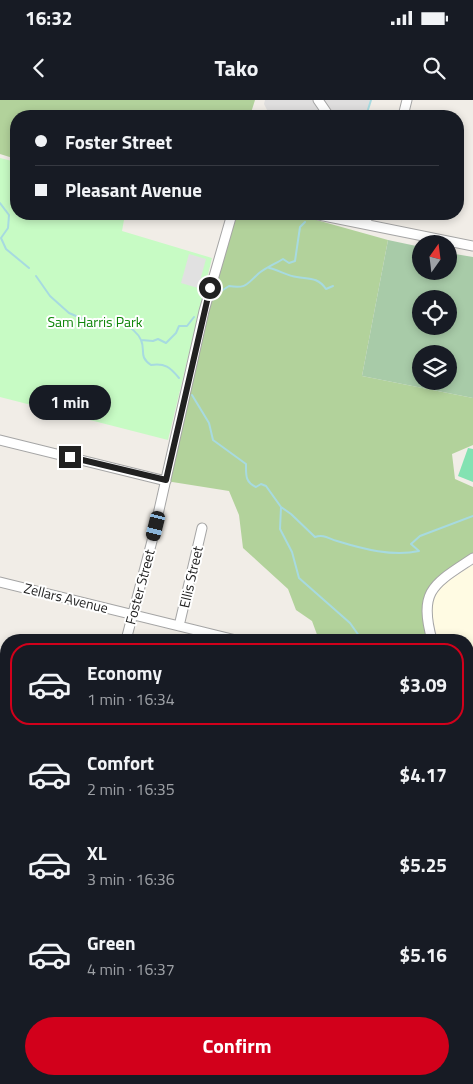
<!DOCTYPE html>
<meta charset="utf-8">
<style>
body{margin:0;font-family:"Titillium Web",sans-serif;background:#20242c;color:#f1f3f6;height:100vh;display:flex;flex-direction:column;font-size:19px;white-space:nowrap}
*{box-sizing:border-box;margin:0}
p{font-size:16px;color:#9ea1a6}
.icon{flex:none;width:28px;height:28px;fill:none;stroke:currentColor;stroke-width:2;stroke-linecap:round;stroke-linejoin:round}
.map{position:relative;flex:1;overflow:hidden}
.drawer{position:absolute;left:0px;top:534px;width:474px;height:451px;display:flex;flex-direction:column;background:#171b24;border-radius:20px 20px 0 0;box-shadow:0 2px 8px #0003}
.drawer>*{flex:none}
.hud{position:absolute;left:10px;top:10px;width:454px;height:110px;border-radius:20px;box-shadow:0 2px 8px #0003;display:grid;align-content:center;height:110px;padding:0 25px;background:#171b24}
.needle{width:32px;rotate:14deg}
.fabs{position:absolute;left:412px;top:135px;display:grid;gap:10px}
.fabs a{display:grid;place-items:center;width:45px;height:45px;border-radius:50%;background:#171b24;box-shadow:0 2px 8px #0003;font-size:25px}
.end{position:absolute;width:22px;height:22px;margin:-11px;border:6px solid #212121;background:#fff;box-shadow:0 0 0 2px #fff}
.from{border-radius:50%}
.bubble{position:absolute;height:35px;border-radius:18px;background:#171b24;box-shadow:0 2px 8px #0003;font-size:16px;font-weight:700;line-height:35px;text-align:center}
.car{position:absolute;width:15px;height:30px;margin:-15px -8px;border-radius:6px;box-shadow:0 0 4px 1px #0007;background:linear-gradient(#222 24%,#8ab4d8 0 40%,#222 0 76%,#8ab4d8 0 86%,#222 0)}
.hud b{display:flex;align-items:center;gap:18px;height:48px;font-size:19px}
.hud b+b{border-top:1px solid #363941}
.hud i{width:12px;height:12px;background:#f1f3f6}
ul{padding:9px 0 0;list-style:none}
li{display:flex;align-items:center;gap:15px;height:82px;margin:0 10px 8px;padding:0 15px;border:2px solid transparent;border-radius:20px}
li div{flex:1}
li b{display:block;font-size:19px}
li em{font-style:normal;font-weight:700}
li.selected{border-color:#d2001b}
li>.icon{width:45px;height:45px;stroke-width:1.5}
.cta{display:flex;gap:10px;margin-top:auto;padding:10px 25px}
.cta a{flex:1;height:58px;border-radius:30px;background:#d2001b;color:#fff;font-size:20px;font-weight:700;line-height:58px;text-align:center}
.status{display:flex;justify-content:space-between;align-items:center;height:35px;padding:0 25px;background:#171b24;direction:ltr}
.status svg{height:14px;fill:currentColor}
header{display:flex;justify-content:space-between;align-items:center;height:65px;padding:0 25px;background:#171b24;font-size:22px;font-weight:700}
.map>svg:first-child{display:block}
</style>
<div class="status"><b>16:32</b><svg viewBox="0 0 49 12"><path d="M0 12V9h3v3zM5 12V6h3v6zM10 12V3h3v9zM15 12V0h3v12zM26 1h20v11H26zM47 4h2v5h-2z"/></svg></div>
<header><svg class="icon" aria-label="back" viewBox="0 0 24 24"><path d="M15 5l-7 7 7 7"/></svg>Tako<svg class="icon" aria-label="search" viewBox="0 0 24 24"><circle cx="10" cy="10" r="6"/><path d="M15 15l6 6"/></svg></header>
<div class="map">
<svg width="473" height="984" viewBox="0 0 473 984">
<rect width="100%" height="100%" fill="#f1ede7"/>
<path fill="#dfdede" d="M265 0H370L368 10 364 16H270L264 4Z"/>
<path fill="#fffbe3" d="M473 465V594L468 587V540H438L430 509 437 493 445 483Z"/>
<path fill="#b2d29b" d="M0 0H255L250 16H16V59L0 54Z
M232 114H295L388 140 362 276 473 298V345L452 354 455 379 473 387V458L447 475 427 503 432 540H319L312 521 296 510 288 489 243 448 239 415 229 391 166 381Z
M468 593 473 601V655L468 653Z"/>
<path fill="#a8cba8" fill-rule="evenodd" d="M388 140 421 147V171H449V153L473 157V298L362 276ZM421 199H449V226H421ZM421 254H449V281H421Z"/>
<path fill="#c7fbc4" d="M0 58 16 62V114H125L122 131 212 158 168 340 0 297Z"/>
<path fill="#83e2b2" d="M468 348 473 349V382L458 376Z"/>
<path fill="#e1e1e1" d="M189 154 206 159 198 188 181 183Z"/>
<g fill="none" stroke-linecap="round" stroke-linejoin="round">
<path stroke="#a7dae0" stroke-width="2" d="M366 16 371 0
M0 103 9 115 8 128 1 138 6 149 29 168
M269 168C279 170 287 176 297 177 309 179 318 177 326 189L333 186
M36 176 50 196 69 213 102 227 112 226 120 221C127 225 138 232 141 240 146 251 138 256 151 265 165 263 170 267 179 278
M215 195 229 186C246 189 247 184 258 174 265 168 275 164 283 159L289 163 295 161 300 127 305 122
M141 240 153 241 158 239 166 243 176 233 179 226H187L194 217
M192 295 209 323 213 340 246 364C246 375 245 382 256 387L261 384 266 386 281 407 291 414 315 437C324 434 329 439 337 441 363 449 393 457 419 451L411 444 420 436 473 416
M281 407 280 429 292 452 299 478 350 523 362 540
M468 624H473
M468 873 473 877"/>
<g stroke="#a5a5a5" stroke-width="11">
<path id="minor" d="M318 0 329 16
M403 16 407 0
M314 114 473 146
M365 124 369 114
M0 340 166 381
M0 482 236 540
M179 526 202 428
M126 540 152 441 204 211 232 114
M432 540C418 490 434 484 473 458
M468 593 473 601
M0 647 6 648
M468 720 473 698
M0 872 6 874
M0 967 6 969
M171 979 190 984
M20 984 22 979
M402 984 403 979"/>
</g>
<use href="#minor" stroke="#fff" stroke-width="9"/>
</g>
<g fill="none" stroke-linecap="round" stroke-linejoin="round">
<path stroke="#212121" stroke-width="6" d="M70 357 166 380 210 188"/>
</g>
<g text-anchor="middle" stroke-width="4" stroke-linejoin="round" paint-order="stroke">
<g font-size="14" fill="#0e8508" stroke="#fff">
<text x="95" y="227">Sam Harris Park</text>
</g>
<g font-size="14" fill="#212121" stroke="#fff">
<text transform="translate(191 477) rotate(-77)" y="5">Ellis Street</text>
<text transform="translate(140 487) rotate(-75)" y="5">Foster Street</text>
<text transform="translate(66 498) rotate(14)" y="5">Zellars Avenue</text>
</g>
</g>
</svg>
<div class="fabs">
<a><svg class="needle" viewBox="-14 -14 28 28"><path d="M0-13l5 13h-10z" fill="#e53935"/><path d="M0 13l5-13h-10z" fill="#9ea1a6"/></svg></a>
<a><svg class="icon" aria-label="locate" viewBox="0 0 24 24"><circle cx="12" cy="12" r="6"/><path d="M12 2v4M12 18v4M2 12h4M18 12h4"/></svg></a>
<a><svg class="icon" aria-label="layers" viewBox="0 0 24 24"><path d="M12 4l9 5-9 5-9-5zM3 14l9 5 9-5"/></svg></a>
</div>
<i class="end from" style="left:210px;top:188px"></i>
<i class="end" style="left:70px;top:357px"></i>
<div class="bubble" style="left:29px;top:285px;width:82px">1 min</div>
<i class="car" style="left:156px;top:426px;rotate:194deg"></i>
<div class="hud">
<b><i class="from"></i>Foster Street</b>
<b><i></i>Pleasant Avenue</b>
</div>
<section class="drawer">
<ul>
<li class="selected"><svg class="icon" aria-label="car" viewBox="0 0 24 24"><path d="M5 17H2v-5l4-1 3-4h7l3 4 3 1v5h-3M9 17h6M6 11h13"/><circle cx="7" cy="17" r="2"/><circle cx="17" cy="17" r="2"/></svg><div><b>Economy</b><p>1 min · 16:34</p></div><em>$3.09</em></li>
<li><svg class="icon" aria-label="car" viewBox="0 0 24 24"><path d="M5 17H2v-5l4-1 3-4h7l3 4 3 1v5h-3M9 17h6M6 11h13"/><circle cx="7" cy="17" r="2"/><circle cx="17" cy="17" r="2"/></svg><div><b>Comfort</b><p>2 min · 16:35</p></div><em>$4.17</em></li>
<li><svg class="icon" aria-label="car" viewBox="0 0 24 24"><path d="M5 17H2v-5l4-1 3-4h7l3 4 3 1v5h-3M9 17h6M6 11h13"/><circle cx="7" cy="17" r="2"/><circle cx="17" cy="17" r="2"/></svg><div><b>XL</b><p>3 min · 16:36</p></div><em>$5.25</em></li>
<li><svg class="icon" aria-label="car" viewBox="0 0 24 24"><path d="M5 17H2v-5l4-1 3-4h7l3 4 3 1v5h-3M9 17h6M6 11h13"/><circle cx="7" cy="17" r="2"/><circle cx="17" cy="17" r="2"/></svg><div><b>Green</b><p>4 min · 16:37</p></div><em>$5.16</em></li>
</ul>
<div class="cta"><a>Confirm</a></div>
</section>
</div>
